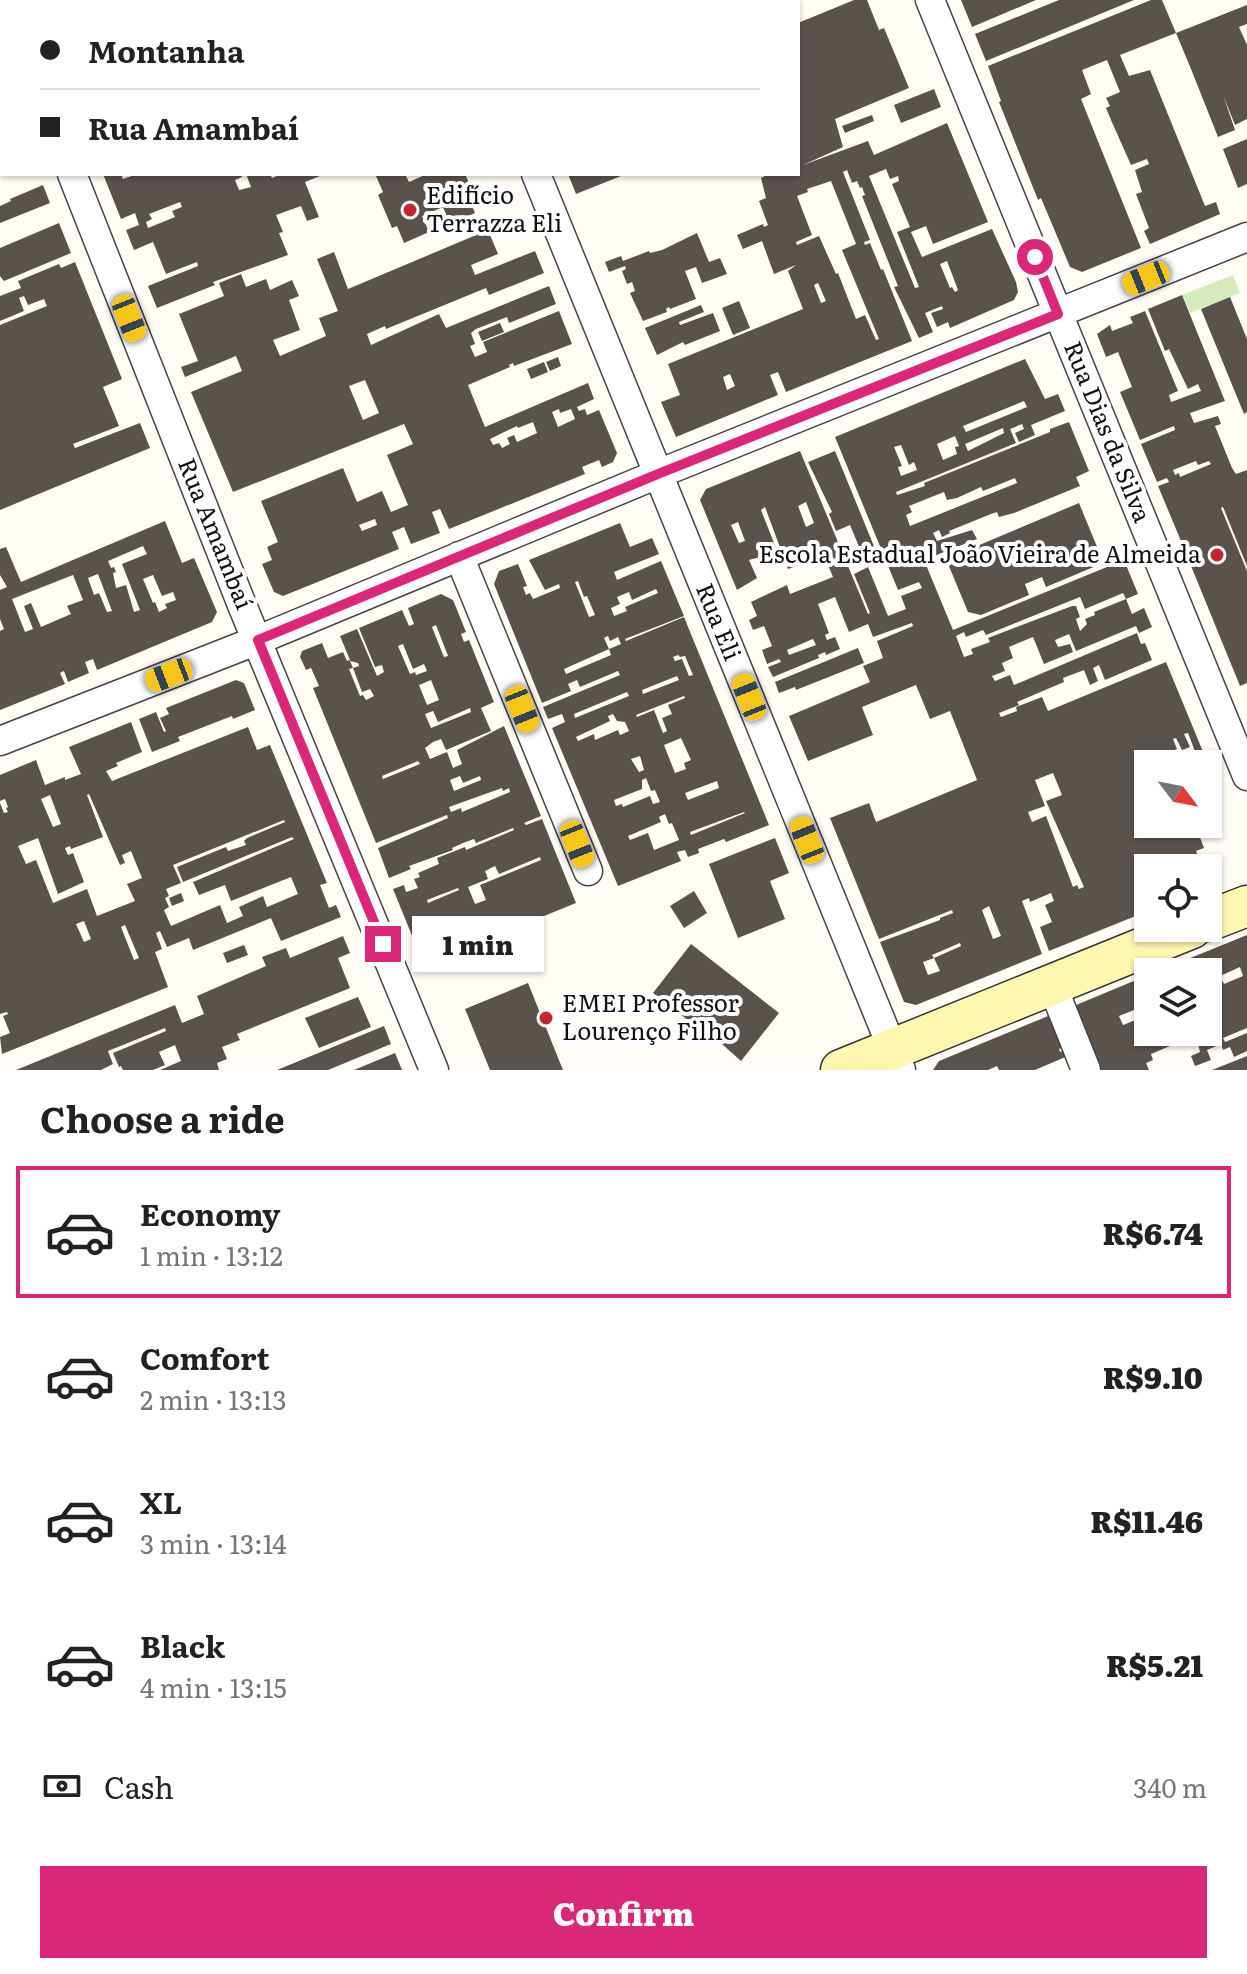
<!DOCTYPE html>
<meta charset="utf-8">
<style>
body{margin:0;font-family:Literata,serif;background:#f2f2f2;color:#222;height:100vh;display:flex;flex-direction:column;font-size:30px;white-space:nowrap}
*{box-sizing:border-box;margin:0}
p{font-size:26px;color:#767676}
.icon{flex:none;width:44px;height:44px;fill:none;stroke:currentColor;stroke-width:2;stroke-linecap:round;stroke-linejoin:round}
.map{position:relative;height:1070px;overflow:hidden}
.sheet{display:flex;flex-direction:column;background:#fff;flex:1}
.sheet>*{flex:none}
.top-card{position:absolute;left:0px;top:0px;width:800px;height:176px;box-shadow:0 2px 6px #0004;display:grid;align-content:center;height:176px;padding:0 40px;background:#fff}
.needle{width:52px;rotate:122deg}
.buttons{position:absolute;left:1134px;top:750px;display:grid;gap:16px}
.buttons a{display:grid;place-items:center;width:88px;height:88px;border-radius:0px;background:#fff;box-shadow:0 2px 6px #0004;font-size:40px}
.end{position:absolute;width:36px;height:36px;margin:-18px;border:10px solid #db2777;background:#fff;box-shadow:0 0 0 4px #fff}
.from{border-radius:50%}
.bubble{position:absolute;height:56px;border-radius:0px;background:#fff;box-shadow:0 2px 6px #0004;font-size:26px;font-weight:800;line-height:56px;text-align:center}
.car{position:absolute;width:24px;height:48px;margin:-24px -12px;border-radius:10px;box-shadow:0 0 6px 2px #0007;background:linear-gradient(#f5c518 24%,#345 0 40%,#f5c518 0 76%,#345 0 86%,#f5c518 0)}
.top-card b{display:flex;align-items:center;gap:28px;height:76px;font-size:30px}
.top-card b+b{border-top:2px solid #e0e0e0}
.top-card i{width:20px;height:20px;background:#222}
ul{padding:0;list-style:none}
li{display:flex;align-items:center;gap:24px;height:132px;margin:0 16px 12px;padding:0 24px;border:4px solid transparent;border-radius:0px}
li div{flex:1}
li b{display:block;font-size:30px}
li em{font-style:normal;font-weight:800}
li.on{border-color:#db2777}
li>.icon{width:72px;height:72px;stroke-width:1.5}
h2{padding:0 40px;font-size:36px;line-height:96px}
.pay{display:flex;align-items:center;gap:20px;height:88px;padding:0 40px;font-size:30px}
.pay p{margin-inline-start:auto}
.cta{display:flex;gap:16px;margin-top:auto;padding:16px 40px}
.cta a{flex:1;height:92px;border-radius:0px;background:#db2777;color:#fff;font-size:32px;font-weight:800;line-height:92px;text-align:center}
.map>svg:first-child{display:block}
</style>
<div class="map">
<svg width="1247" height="1070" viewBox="0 0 1247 1070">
<rect width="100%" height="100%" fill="#fffdf5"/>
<path fill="#d5ebbd" d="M1233 275 1240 293 1190 313 1182 295Z"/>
<path fill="#5a524d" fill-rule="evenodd" d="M854 0H867L879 30 884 28 909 88 835 119 843 147 803 165 868 141 874 155 947 123 988 222 933 244 926 226 911 232 922 257 992 229 1016 282 1018 292 1014 300 950 328 948 322 937 327 931 313 943 309 942 306 925 313 933 332 919 338 894 287 898 286 862 196 865 195 862 187 860 188 857 181 852 183 847 170 843 172 870 240 864 242 865 245 870 243 881 270 883 269 912 341 786 392 778 372 770 375 778 395 676 437 661 402 680 395 668 364 803 309 788 271 796 265 774 274 762 241 743 249 737 235 763 224 764 227 768 225 759 201 766 198 761 178 768 174H798V23ZM886 169 890 179 898 176 899 181 892 184 910 227 897 232 919 287 915 288 869 176ZM831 181 856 244 842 250 879 339 876 340 865 315 856 319 838 273 836 274 819 236 797 245 796 242 812 235 797 196 808 192 807 189ZM947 261 958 290 955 292 952 287 950 288 940 264ZM818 283 826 301 821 303 814 285ZM730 374 735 386 727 390 723 377Z
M961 0H1036L972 27Z
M1059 0H1134L986 61 975 34Z
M1151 0H1162L1176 33 1247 5V24L1239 27 1247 45V119L1235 125 1223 95 1235 130 1218 137 1191 69 1176 33 1120 55 1129 76 1150 70 1205 206 1216 202 1220 214 1150 244 1144 231 1149 228 1136 194 1142 192 1135 170 1149 164 1147 159 1131 165 1111 120 1106 108 1110 106 1106 98 1120 92 1107 60 1082 70 1091 94 1081 99 1141 248 1082 272 1070 267 1041 198 1038 200 999 102 1001 101 988 66Z
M934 89 941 107 901 123 894 105Z
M872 115 874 121 845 133 842 126Z
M1247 139V184L1238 188 1223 149Z
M103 174H121L123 179 137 174H241L242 177 235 180 239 190 251 187 246 174H270L272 178 282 174H325L305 182 319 217 307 221 301 206 276 215 283 232 279 233 288 255 213 282 215 285 157 308 148 286 198 266 197 262 166 274 153 242 134 250 126 230 139 225 135 213 121 219ZM180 202 182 207 172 211 175 217 148 228 146 222 152 219 149 214Z
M380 174H405L409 182 427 174H465L474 194 468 197 475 213 450 224 443 207 422 216 429 232 404 243 397 226 392 228 378 195 383 192 376 176Z
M568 174H626L576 194Z
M43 185 50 203 0 223V206L11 201 10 199Z
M520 216 525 228 512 233 507 222Z
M59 223 71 253 4 281 0 276V248Z
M488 230 498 254 471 265 475 275 535 251 544 273 489 295 486 288 386 329 385 326 367 334 371 345 439 314 446 328 549 286 556 304 509 323 507 317 476 329 471 333 475 344 470 346 475 357 487 352 483 342 559 311 572 344 514 366 513 363 509 365 510 367 468 385 485 427 588 383 594 399 577 407 579 411 585 409 587 415 599 410 617 453 613 462 602 467 599 460 582 467 585 474 449 529 440 509 432 512 440 533 411 544 404 527 392 532 399 549 283 596 274 592 262 564 272 560 267 547 278 542 261 501 343 468 357 502 382 491 391 512 408 505 387 455 413 444 404 424 233 492 191 392 242 371 236 356 185 377 181 367 198 361 179 314 224 296 219 283 241 274 246 287 266 279 270 290 292 280 299 296 289 300 300 330 273 340 280 356 326 336 319 318 338 311 317 259 334 252 348 289ZM365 380 379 413 363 420 349 386ZM559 409 560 413 571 409 575 419 558 427 552 412ZM533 422 537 433 517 442 514 435 507 438 510 444 502 448 499 443 493 445 490 439 517 426 518 428ZM375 519 377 525 362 531 359 525Z
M697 233 709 262 720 258 727 274 702 283 696 267 685 271 696 299 670 309 669 307 666 309 667 312 643 321 630 293 635 291 632 282 627 284 622 271 626 269 625 266 609 272 605 262 621 256 623 261 649 251 650 253 662 250Z
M75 262 122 379 103 387 119 426 73 444 75 448 140 423 150 448 0 510V325L47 306 44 299 28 305 24 296 19 298 24 311 0 321V296L21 288 18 281 59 264 61 268Z
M1182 295 1225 401 1190 413 1194 423 1218 416 1221 424 1215 426 1232 468 1236 474 1247 470V566L1223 507 1221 508 1247 571V683L1240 686 1189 561 1201 556 1197 548 1186 553 1158 486 1169 482 1167 478 1157 482 1141 444 1175 430 1174 426 1140 440 1120 392 1132 387 1118 352 1106 357 1097 334 1110 325 1112 331 1133 323 1130 317 1145 311 1178 391 1169 395 1171 402 1201 391 1198 384 1188 389 1169 349 1165 351 1148 309ZM1196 461 1198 465 1209 461 1211 464 1180 477 1179 473 1175 475 1173 470Z
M1230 297 1247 339V412L1244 414 1201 309Z
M739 301 750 328 733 335 722 308Z
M701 305 704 312 679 322 680 325 713 313 720 331 685 345 683 342 657 355 645 328Z
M500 323 504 332 482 341 478 332Z
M558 357 561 366 550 371 546 362Z
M1025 359 1045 399 1058 394 1065 411 1031 425 1035 435 1019 442 1015 433 1024 429 1022 424 1010 429 1016 443 896 492 897 495 925 486 924 483 1050 432V429L1069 422 1089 471 1076 477 1080 486 1014 513 999 517 997 512 991 514 949 531 950 533 942 537 939 530 933 533 937 541 972 530 977 539 924 560 953 630 1124 560 1138 594 1126 599 1123 593 1085 609 1080 597 986 635 983 630 966 637 964 632 956 636 964 657 973 654 971 649 990 642 988 638 1072 606H1076L1080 617 1076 619 1080 631 1087 624 1085 619 1095 615 1094 612 1126 599 1132 614 1144 608 1152 627 1139 633 1136 626 1076 651 1069 634 1055 640 1058 647 1070 644 1073 652 1044 664 1033 637 1009 647 1013 658 1002 663 1005 671 992 676 995 681 1010 675 1014 685 1137 633 1141 644 1145 643 1152 660 1105 680 1099 665 1093 668 1098 681 1090 685 1084 670 1063 678 1064 682 1017 702 1019 705 999 713 1001 717 1017 711 1016 707 1042 697 1048 711 1166 662 1206 759 1199 762 1188 733 1184 734 1190 747 1182 750 1176 738 1173 739 1177 749 1165 754 1170 764H1148V824H1195L1204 848 1196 851 1203 868H1148V911L1049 951 1040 927 1052 922 1045 905 1054 901 1051 893 1030 902 1029 898 1022 901 1042 954 916 1005 904 1002 880 942 940 920V918L953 913 952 910 879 939 830 818 869 803 876 822 977 780 950 711 930 719 916 685 862 707 873 735 808 761 789 716 870 682 863 666 883 658 877 641 913 626 912 623 873 637 868 624 849 632 835 597 818 604 829 633 825 635 827 640 835 637 840 649 826 655 825 652 818 655 819 658 773 677 768 667 781 662 779 659 767 664 762 650 772 646 764 626 753 630 749 620 757 616 751 602 787 585 790 594 833 577 824 555 788 569 765 507 761 510 776 548 763 553 764 556 749 560 757 578 737 590 700 500 706 489 800 451 868 614 870 613 854 574 868 567 888 616 906 609 901 596 922 588 919 582 898 590 835 437ZM1024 401 1027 407 966 432 963 426ZM1003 428 1004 433 968 451 965 444ZM955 436 959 446 955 447 957 454 943 460 937 444ZM901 445 909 465 914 462 917 470 901 476 898 467 902 466 894 447ZM1015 478 1017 483 910 526 906 515 912 512 909 506 944 492 947 500 957 498 981 487 983 491ZM806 502 814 523 806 527 798 506ZM738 522 745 541 739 543 731 525ZM813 639 816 645 789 655 787 650ZM1053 773 1062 795 1046 801 1084 887 1079 889 1077 885 1073 887 1046 816 1032 822 1028 812 1045 806 1035 780ZM989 906 1001 936 993 939 982 910ZM960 943 961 946 934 958 940 971 928 975 923 962 934 958 932 955Z
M544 362 548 372 531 379 527 369Z
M835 451 878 556 865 561 850 525 836 531 829 514 832 512 808 462Z
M1079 503 1100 554 1096 566 1046 587 1042 577 1025 584 1029 595 981 615 968 612 946 559Z
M165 521 182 563 194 558 217 612 212 622 97 670 93 659 85 662 89 673 68 682 64 671 60 673 65 684 0 710V631L4 629 0 619V590L7 587 0 575V549L6 547 21 582ZM143 546 147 554 122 564 140 610 134 612 126 585 116 588 113 573 116 572 114 567 111 568 108 561ZM98 574 112 611 107 612 99 593 94 595 88 578ZM73 575 83 600 67 606 71 614 41 627 31 603 24 606 33 629 25 632 12 599ZM153 575 162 596 173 592 176 600 165 604 167 608 159 612 155 602 153 603 143 579Z
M620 523 630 547 652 538 659 554 614 572 617 580 661 561 684 616 625 639 626 641 684 617 769 825 726 842 724 839 698 849 699 853 688 857 685 850 677 852 681 861 618 886 552 728 565 722 562 714 548 719 543 707 620 675 618 671 580 687 577 680 568 684 571 691 542 703 494 584 499 571 518 564 527 586 523 587 526 595 530 593 533 599 560 588 559 584 545 590 529 560ZM578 581 584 597 587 596 595 615 589 617 575 582ZM656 589 658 593 625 607 627 611 614 616 611 608 620 604 617 597 629 592 632 600ZM608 636 610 641 618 637 621 644 609 649 604 638ZM609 649 611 655 566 674 564 669ZM678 655 680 657 685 656 693 675 689 676 682 659 675 661 673 657ZM677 676 679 680 643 694 642 690ZM627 692 629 696 575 718 574 714ZM684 696 685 698 668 705 672 714 662 718 667 731 663 733 654 710 637 717 636 715ZM613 714 617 721 625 722 629 731 620 735 618 730 595 740 594 734 578 741 576 737 610 721 608 716ZM681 738 691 760 684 763 686 769 675 773 664 745ZM640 756 644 770 639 772 631 759ZM646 778 651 791 655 790 660 802 653 804 650 796 623 807 622 804 616 806 614 800 642 789V780ZM717 781 719 788 688 800 685 793ZM744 812 745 813 691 835 690 832ZM665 814 669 824 672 823 679 840 654 850 648 833 630 840 628 836 661 822 659 817Z
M441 594 453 600 466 632 461 634 464 642 469 640 494 702 481 708 491 731 446 750 441 739 433 742 425 748 430 759 447 752 453 768 462 764 457 750 504 726 541 816 524 823 526 825 542 819 576 903 424 965 393 889 404 885 406 892 418 888 414 879 420 877 418 873 439 864 437 858 465 847 466 850 514 830 513 828 476 843 474 839 463 843 452 848 453 850 409 866 411 869 389 878 378 848 448 818 447 815 376 843 313 688 319 686 311 668 306 670 300 657 302 651 322 643 328 658 343 652 347 661 350 660 340 636 357 629 377 676 384 672 382 665 375 667 359 628 402 610 409 626 414 624 408 608ZM436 625 448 656 444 657 432 627ZM403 644 413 669 424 664 427 671 416 675 415 672 410 674 398 646ZM350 661 358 663 359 666 353 668 362 692 370 689 374 696 366 700 363 695 360 696 349 669 353 668ZM431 680 439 700 427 705 419 685ZM470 708 471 712 431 728 425 714 433 711 438 722ZM418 761 420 764 383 779 382 776ZM460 776 463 783 480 776 481 780 454 791 450 780ZM502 788 503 791 509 788 510 792 462 812 461 808 451 812 449 807ZM540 857 541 860 480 885 486 900 475 904 468 887 488 879 485 871 495 866 499 874ZM458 888 459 890 428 903 427 900Z
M858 648 864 663 796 690 795 687 779 693 775 682Z
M236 680 244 683 255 710 233 719 232 716 178 737 180 741 152 752 139 719 156 712 164 732 166 731 160 718 169 714 166 708Z
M131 722 142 752 116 763 118 766 106 771 112 781 248 727 257 750 270 745 327 883 320 885 329 908 336 905 341 917 281 941 271 918 193 950 189 938 167 947 160 931 156 933 162 949 155 952 168 987 2 1054 0 1037 10 1033 3 1016 8 1014 7 1012 0 1014V803L4 813 8 812 6 808 8 807 5 799 0 801V775L36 760 45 785 65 777V780L81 774 69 747ZM89 794 120 865 125 863 122 855 131 851 142 878 127 884 135 901 97 916 87 889 53 903 36 860 26 864 18 846 38 838 58 894 84 882 73 853 68 855 65 848 70 846 71 849 103 837 87 795ZM50 795 61 824 53 827 41 799ZM284 820 285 822 247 838 244 841 246 845 228 851 226 847 177 867 183 882 292 837 294 839 193 882 199 895 225 885 231 901 291 877 298 894 267 907 263 896 239 907 243 916 227 923 220 905 171 926 164 910 169 907 165 898 169 896 166 889 181 883 173 865ZM84 921 91 939 84 942 76 924ZM125 925 139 958 134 960 121 927Z
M775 838 789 873 770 881 785 919 738 938 709 864Z
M694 891 707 913 684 928 670 906Z
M181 893 184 901 172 906 169 898Z
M1247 935V1028L1223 1038 1225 1042 1247 1033V1051L1234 1057 1230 1047 1223 1050 1221 1044 1207 1050 1211 1060 1195 1066 1191 1056 1200 1052 1196 1035 1151 1054 1153 1060 1146 1063 1149 1070H1094L1069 1008 1148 975V1032H1208V972H1156ZM1240 967 1243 976 1224 984 1220 976ZM1139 1008 1143 1017 1123 1025 1119 1016Z
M343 936 350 953 338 958 350 988 237 1034 240 1040 222 1047 227 1059 217 1063 219 1070H160L181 1061 175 1045 159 1052 165 1065 153 1070H123L121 1066 119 1067 113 1053 166 1031 165 1028 108 1051 113 1064 101 1070H16L175 1005 182 1023 204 1014 197 996 266 966 262 957 286 948 290 958Z
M691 944 779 1013 741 1061 705 1029 703 1032 653 993Z
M244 945 248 955 227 963 223 953Z
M528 983 563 1070H490L465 1009Z
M358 997 371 1027 319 1048 305 1018Z
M1053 1014 1066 1046 1059 1049 1060 1052 1068 1049 1070 1055 1035 1070H999L997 1066 988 1070H933L939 1061Z
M384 1026 391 1044 328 1070H277Z
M395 1053 402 1070H354Z
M1247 1056V1070H1212Z"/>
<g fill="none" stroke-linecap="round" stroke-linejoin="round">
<g stroke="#444" stroke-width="31">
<path id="street" d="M2 0 3 2
M465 0V2
M930 0 1247 776
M171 2 176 0
M0 71H2
M72 174 242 605 434 1070
M536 174 901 1070
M459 556 588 871
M0 741 258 640 658 474 1247 237
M1052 985 1086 1070"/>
</g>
<g stroke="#333" stroke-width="43">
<path id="secondary" d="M1208 921 1247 906
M841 1070 1192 928"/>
</g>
<use href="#street" stroke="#fff" stroke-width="28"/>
<use href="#secondary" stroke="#fff6b0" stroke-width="40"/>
</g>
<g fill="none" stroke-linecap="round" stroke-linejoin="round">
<path stroke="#db2777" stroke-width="10" d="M383 944 258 640 658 474 1058 314 1035 257"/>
</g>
<g fill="#c4262e" stroke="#fff" stroke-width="3">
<circle cx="410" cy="210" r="8"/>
<circle cx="1217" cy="555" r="8"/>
<circle cx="546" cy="1018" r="8"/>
</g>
<g text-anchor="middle" stroke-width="8" stroke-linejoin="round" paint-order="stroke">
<g font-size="24" fill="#111" stroke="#fff" text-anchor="start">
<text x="426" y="204">Edifício<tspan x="426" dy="28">Terrazza Eli</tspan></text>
<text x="1201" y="563" text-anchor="end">Escola Estadual João Vieira de Almeida</text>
<text x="562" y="1012">EMEI Professor<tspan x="562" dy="28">Lourenço Filho</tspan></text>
</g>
<g font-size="24" fill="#111" stroke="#fff">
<text transform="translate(1107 432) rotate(68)" y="8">Rua Dias da Silva</text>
<text transform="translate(215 534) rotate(68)" y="8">Rua Amambaí</text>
<text transform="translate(718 622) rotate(68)" y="8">Rua Eli</text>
</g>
</g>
</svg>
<div class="buttons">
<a><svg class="needle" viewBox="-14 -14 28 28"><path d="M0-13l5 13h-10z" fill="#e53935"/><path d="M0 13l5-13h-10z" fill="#767676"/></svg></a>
<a><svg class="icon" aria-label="locate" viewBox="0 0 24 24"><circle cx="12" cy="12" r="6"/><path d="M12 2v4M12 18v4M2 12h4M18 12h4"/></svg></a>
<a><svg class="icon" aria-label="layers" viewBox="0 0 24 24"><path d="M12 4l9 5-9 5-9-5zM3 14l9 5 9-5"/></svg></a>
</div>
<i class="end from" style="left:1035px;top:257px"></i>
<i class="end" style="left:383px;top:944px"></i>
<div class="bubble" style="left:412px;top:916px;width:132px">1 min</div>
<i class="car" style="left:1146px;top:278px;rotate:248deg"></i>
<i class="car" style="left:129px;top:318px;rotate:158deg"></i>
<i class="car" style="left:169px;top:675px;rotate:249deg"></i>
<i class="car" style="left:749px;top:697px;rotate:338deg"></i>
<i class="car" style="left:522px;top:709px;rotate:158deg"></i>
<i class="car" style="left:807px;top:840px;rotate:338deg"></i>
<i class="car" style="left:577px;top:844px;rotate:158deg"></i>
<div class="top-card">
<b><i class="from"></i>Montanha</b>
<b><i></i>Rua Amambaí</b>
</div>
</div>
<section class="sheet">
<h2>Choose a ride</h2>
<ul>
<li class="on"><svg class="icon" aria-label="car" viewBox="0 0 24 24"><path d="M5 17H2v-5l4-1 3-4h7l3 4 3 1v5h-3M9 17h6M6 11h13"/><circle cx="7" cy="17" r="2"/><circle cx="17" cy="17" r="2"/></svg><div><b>Economy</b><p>1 min · 13:12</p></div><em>R$6.74</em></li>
<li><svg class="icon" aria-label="car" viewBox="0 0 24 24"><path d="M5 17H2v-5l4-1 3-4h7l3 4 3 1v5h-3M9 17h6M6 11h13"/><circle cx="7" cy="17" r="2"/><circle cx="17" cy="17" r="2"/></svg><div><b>Comfort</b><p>2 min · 13:13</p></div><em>R$9.10</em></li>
<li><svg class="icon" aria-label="car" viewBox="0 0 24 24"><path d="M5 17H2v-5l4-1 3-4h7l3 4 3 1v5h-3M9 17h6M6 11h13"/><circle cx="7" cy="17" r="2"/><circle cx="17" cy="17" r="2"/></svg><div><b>XL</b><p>3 min · 13:14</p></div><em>R$11.46</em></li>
<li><svg class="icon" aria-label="car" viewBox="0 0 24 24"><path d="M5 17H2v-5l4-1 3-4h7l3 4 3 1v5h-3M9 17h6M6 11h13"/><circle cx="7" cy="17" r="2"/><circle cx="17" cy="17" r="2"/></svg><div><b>Black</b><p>4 min · 13:15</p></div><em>R$5.21</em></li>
</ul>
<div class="pay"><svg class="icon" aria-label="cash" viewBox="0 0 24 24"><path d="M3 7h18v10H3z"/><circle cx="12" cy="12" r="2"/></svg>Cash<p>340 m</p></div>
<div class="cta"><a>Confirm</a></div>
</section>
